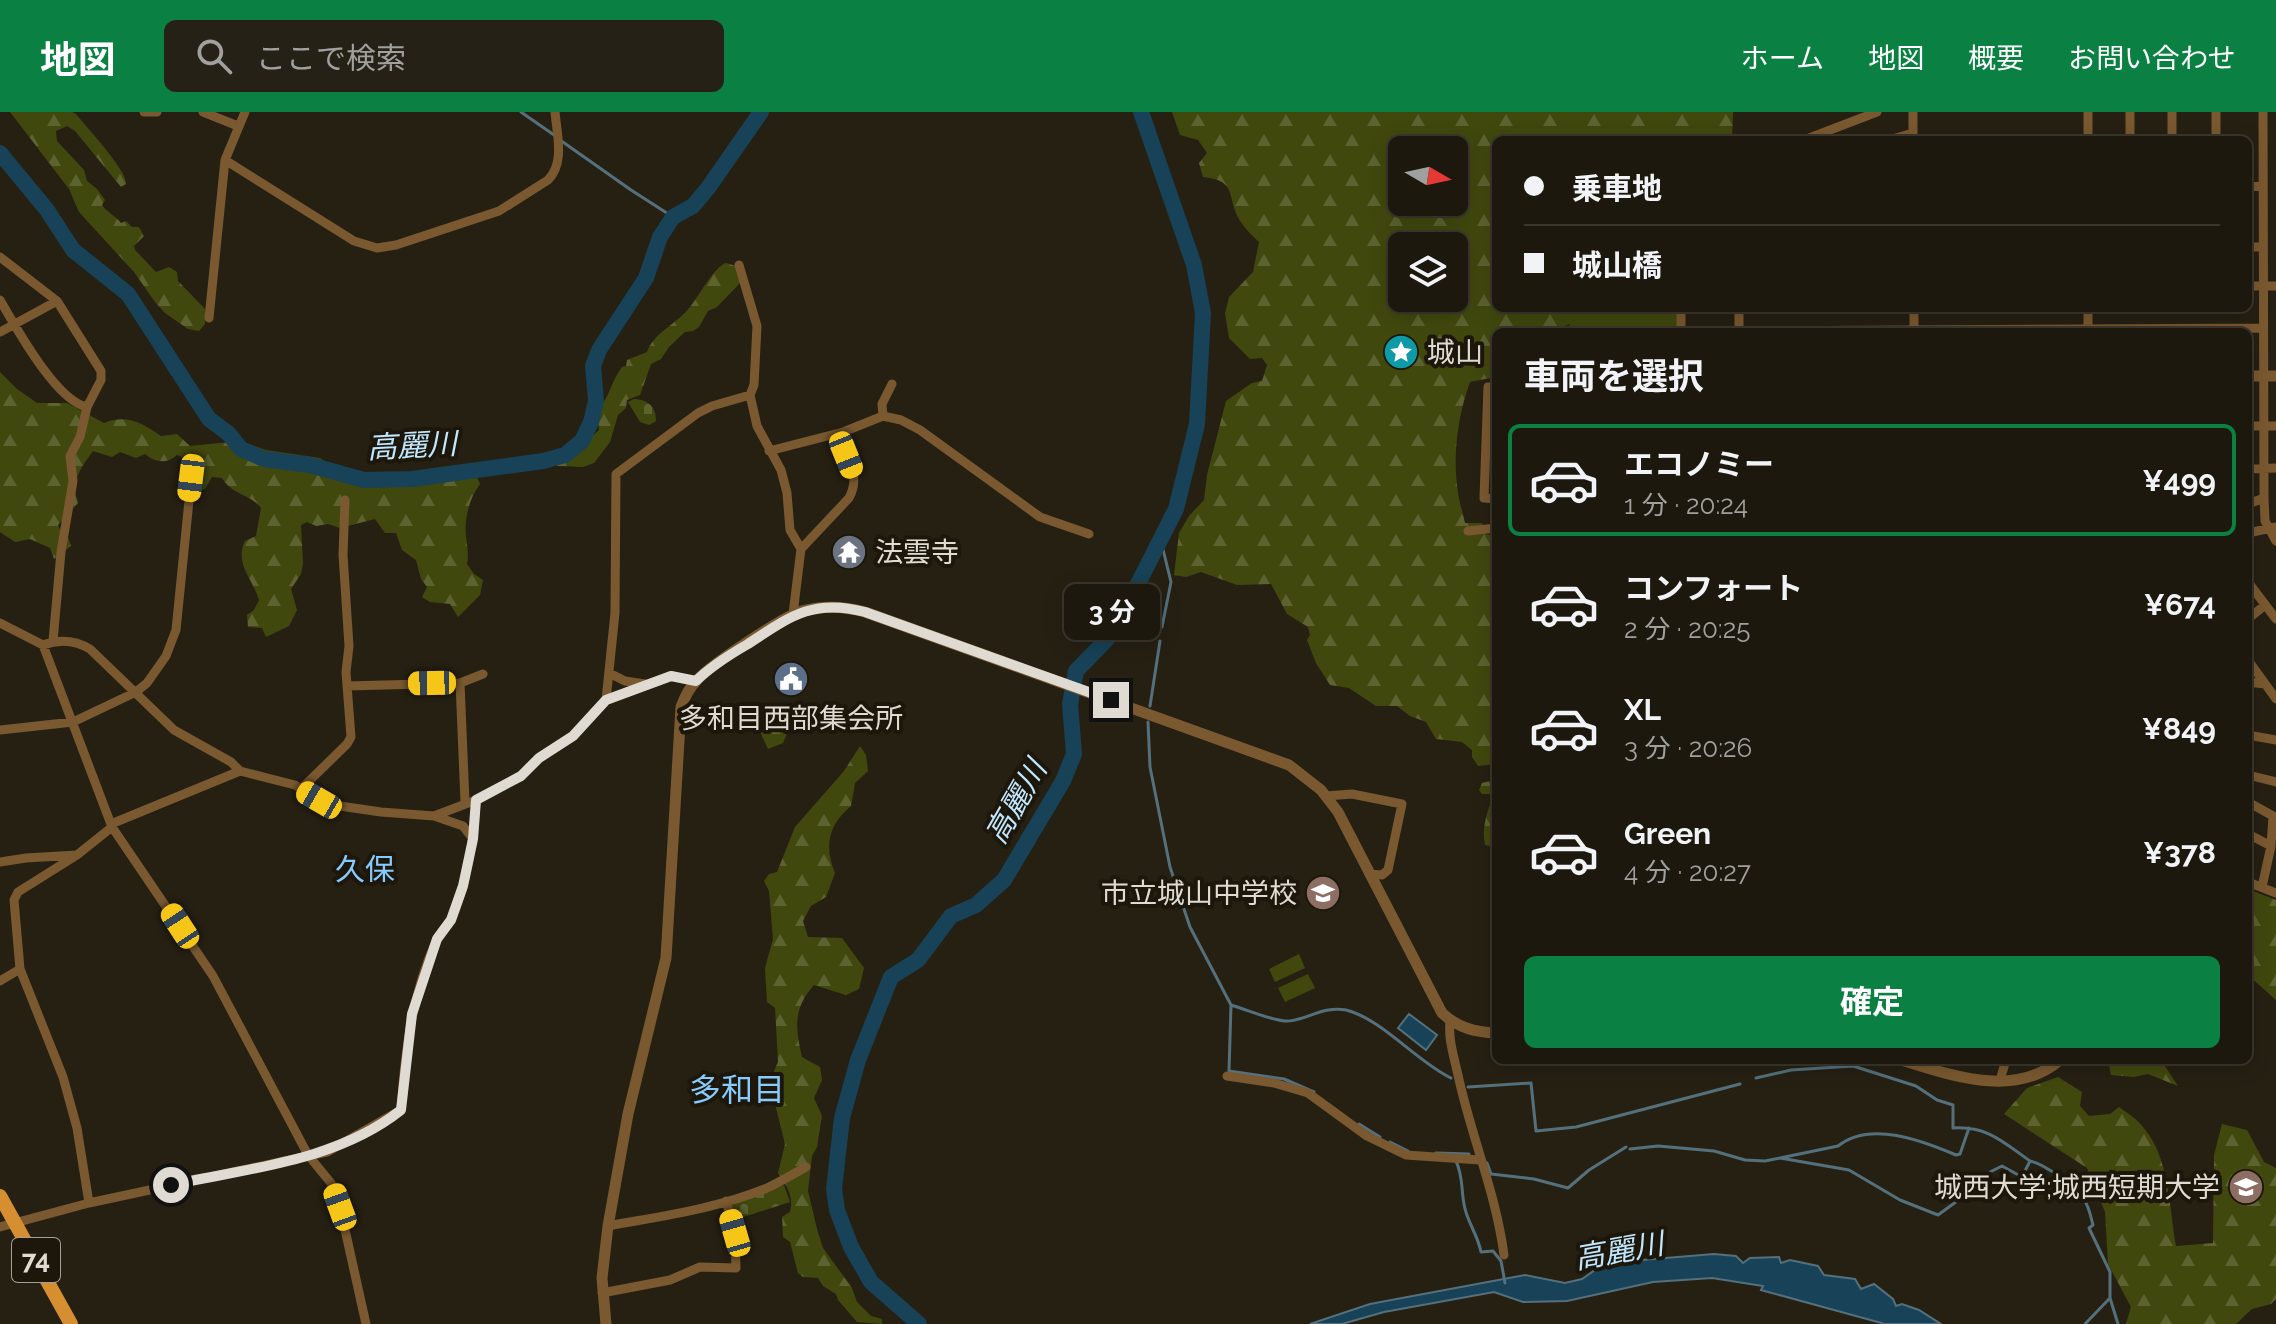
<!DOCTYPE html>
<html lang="ja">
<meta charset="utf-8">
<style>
body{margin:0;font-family:Raleway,"Noto Sans JP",sans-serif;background:#252117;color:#f1f3f6;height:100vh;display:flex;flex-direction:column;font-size:30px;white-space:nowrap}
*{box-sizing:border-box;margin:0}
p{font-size:26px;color:#a0a09e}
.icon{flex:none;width:44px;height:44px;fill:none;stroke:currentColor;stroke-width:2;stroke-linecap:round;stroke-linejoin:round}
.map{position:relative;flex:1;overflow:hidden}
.details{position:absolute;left:1492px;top:216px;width:760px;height:736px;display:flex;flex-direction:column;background:#1c180e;border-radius:12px;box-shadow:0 4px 20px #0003,0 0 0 2px #3a372e}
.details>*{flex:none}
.guide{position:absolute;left:1492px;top:24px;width:760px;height:176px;border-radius:12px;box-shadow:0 4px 20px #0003,0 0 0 2px #3a372e;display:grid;align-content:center;height:176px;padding:0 32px;background:#1c180e}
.needle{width:52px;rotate:99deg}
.controls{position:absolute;left:1388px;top:24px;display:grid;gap:16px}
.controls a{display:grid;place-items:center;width:80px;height:80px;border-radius:12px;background:#1c180e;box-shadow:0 4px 20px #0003,0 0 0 2px #3a372e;font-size:40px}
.end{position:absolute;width:36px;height:36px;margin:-18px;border:10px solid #dfdbd3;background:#111;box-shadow:0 0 0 4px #111}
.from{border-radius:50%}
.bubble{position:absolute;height:56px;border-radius:12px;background:#1c180e;box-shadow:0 4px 20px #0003,0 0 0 2px #3a372e;font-size:26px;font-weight:700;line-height:56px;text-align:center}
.car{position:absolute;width:24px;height:48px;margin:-24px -12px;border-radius:10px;box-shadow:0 0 6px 2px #0007;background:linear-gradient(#f5c518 24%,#345 0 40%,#f5c518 0 76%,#345 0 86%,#f5c518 0)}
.guide b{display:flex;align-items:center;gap:28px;height:76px;font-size:30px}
.guide b+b{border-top:2px solid #3a372e}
.guide i{width:20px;height:20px;background:#f1f3f6}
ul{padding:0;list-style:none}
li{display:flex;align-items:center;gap:24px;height:112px;margin:0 16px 12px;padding:0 16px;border:4px solid transparent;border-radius:12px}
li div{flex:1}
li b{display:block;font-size:30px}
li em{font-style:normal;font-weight:700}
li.current{border-color:#0b8043}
li>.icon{width:72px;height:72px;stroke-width:1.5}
h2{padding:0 32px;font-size:36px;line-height:96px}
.action{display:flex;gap:16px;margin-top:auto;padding:16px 32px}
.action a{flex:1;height:92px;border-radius:12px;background:#0b8043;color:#fff;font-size:32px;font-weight:700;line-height:92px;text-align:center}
header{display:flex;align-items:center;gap:48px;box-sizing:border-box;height:112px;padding:0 40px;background:#0b8043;color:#fff}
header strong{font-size:38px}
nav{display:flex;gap:44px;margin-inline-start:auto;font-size:28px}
.search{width:560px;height:72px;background:#252117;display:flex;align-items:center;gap:20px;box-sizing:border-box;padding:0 28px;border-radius:12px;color:#a0a09e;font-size:30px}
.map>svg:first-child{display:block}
</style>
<header>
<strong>地図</strong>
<div class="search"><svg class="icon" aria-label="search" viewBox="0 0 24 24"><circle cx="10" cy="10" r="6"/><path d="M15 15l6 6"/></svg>ここで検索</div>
<nav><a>ホーム</a><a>地図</a><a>概要</a><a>お問い合わせ</a></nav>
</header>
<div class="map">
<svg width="2276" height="1212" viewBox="0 0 2276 1212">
<defs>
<pattern id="forest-firs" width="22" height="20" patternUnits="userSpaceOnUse" patternTransform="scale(2)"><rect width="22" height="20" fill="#41480e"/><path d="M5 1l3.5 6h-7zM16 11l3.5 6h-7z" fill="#5c6230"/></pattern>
<pattern id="cemetery-stones" width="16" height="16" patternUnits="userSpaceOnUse" patternTransform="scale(2)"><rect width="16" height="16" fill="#41480e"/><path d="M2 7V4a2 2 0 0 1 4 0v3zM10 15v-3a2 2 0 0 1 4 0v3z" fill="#5c6230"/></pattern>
</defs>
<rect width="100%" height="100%" fill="#262013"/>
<path fill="url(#forest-firs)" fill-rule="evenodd" d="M10 0H72L76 2C87 16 127 58 126 72L121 75 75 19 67 14 56 19 57 29 84 58 87 69 97 77 105 88 102 93C107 101 115 103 121 111L126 109 132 115H139L144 124 134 134 135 138 156 160 169 155 177 160 178 169 205 197V212L199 219 188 217 165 201 155 190 134 160 79 100 69 77Z
M1172 0H1733L1732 28H1496V196H1574L1570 212 1549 220H1496V265L1470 270C1458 303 1452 344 1458 380 1459 390 1463 401 1465 411H1482L1486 422 1496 424V652L1478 654 1472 645V638L1462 630 1436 627 1426 610 1410 604 1397 594H1376L1349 576 1330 573 1316 551 1307 528 1310 523 1308 515 1287 502 1271 472 1237 473 1201 460 1186 465 1174 463 1179 421 1189 404 1204 388 1207 363 1226 289 1252 271 1262 269 1267 253 1262 246 1250 247 1229 226 1225 201 1229 185 1253 160 1259 130C1253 124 1245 117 1241 110 1225 86 1240 69 1203 65L1199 51 1207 41 1198 28 1180 23ZM1402 38H1454V90H1402ZM1402 134H1454V186H1402Z
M726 151 736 154 741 170 717 195 708 199 699 215 693 219 685 220 669 235 661 247 651 252 640 283 627 288 626 296 618 303 610 330 594 351 583 355 557 354V351L571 345 599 318 597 298C610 286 611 269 622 255L626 254 627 248 647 240C654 220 677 212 690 195 699 184 714 155 726 151Z
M0 260 17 277 37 291H67L104 311C128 302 141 311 161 324L177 322 190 334 240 329 266 338 320 346 335 356 355 362 398 366 411 361 474 359 480 372C469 387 464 407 466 425 467 435 469 441 467 452L474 462 483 468 480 483 458 505 450 492 430 490 422 485 427 475 421 467 416 448 402 438 396 421H385L375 407 340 416 328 412 316 414 307 410 301 413 303 452 301 462 291 477 297 498 289 514 266 525 262 516 248 515 247 503 254 498 259 488C253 467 234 452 245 429L256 424 261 396C250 382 232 383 222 366L212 365 205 377 195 380 184 373 180 362 184 346 177 343C167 352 156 351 145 342L136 346 120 340 112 345 93 339C80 357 70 370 78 391L58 413 62 422 68 425 71 434 54 447 50 436 30 427 15 430 0 420Z
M860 634 866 643 868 659 855 671 851 694C828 713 824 734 835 761L826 785 811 794 803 809 808 825 842 826 864 856 859 877 846 883 814 873C793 897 795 915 802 945L820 955 822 968 814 986 822 1004 817 1035 812 1044 808 1079 817 1117 823 1136 852 1176 857 1190 871 1204 882 1207V1212L857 1210 838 1188 836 1182 823 1174 818 1166 803 1165 798 1161 790 1130 783 1125 782 1105 790 1100C794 1084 787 1074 778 1061L785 1032 773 984 774 959 778 950 775 896 767 890 765 856 773 827 769 779 764 769 769 762 777 760 795 715 844 659Z
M1496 653V652V735L1485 733C1481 715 1488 698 1494 682H1482L1479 678 1482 671 1490 669Z
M2248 777 2276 788V888L2248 863Z
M2108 948H2161L2178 974 2148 962 2134 965 2111 963Z
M2058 965 2082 980 2080 994 2089 1004 2110 1002 2119 995C2127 1001 2137 1007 2143 1015 2170 1046 2169 1096 2176 1134L2213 1131 2214 1043 2222 1012 2247 1018 2264 1050 2276 1056V1187L2271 1192 2252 1197 2236 1212H2126L2131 1195 2108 1152 2105 1100 2087 1056 2004 1002 2027 976Z"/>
<path fill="url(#cemetery-stones)" d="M634 287C648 288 656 294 656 309L649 313 640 310 628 290Z
M767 592 792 609 783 631 768 637 752 602Z
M784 1073 790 1090 734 1108 729 1091Z"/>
<path fill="#41480e" d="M1571 196H1678V220H1569Z
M1299 842 1305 856 1275 870 1269 857Z
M1308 862 1315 876 1285 890 1278 876Z"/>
<path fill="#174257" stroke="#53707c" stroke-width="2" d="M1409 902 1437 923 1426 938 1398 916Z
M1714 1142 1736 1144 1743 1151 1750 1146 1779 1145 1781 1151 1790 1148 1818 1154 1824 1163 1855 1167 1861 1177 1874 1172 1893 1187 1896 1194 1902 1192 1919 1198 1941 1212H1885L1761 1178 1763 1174 1712 1166 1653 1170 1567 1189 1523 1190 1494 1180 1384 1200 1342 1212H1310L1370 1192 1525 1163 1565 1171 1582 1167 1605 1151Z"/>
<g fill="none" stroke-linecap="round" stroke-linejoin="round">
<path stroke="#53707c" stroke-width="3" d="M521 0 554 23
M560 28 631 78 673 105
M1160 425 1171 470 1162 515
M1150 594 1160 529
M1148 610 1150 655 1170 755 1190 815 1231 893 1229 959 1284 967 1314 980
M1231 893C1248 898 1267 907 1285 909 1301 911 1323 893 1346 898 1382 907 1416 949 1451 966
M1756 966 1791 958 1853 954 1916 974 1937 988 1953 993V1016C1988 1014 2003 1030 2030 1049
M1468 975 1531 971 1536 1019 1576 1015 1740 972
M1359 1012 1380 1025
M1390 1030 1408 1039
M1630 1037 1658 1034 1714 1039 1745 1048 1765 1049 1780 1046 1849 1058 1900 1088 1938 1103 1990 1065V1060L2002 1054 2022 1065 2030 1049C2045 1052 2076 1075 2084 1088 2089 1094 2091 1106 2093 1113L2089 1116 2110 1160V1186L2085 1212
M1436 1041 1469 1042
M1780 1046 1838 1034C1870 1008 1923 1029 1956 1043L1960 1042 1969 1016
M1456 1049C1463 1064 1461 1076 1464 1092 1466 1108 1478 1123 1481 1140L1493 1139 1501 1149 1505 1171
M1487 1051 1491 1062 1534 1067 1568 1076 1589 1058 1626 1035
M2110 1186 2118 1212"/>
<path stroke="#174257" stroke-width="16" d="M0 41 47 98 73 138 128 182 209 307 229 322 241 337 264 347 310 353 364 368 412 367 543 349 565 343 582 329 591 310 596 289 593 254 599 238 646 166 660 125 673 105 693 94 708 76 761 0
M919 1212 871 1170 851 1135 837 1098 834 1077 842 1006 858 948 891 865 918 848 951 804 976 793 1004 768 1063 669 1074 642 1070 592 1076 559 1113 521 1176 397 1197 312 1203 201 1194 153 1141 0"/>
<path stroke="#7a5930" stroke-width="9" d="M144 0H157
M203 0 238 14
M2088 0V28
M2130 0V28
M2172 0V28
M2216 0V28
M2263 0 2264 386 2265 409 2276 429
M1804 28 1877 0
M1889 28 1913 21V0
M225 48 354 129 377 136 396 133 499 99 548 68C565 51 557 23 555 0
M2248 75 2262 74
M2248 135H2262
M0 145 57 189 101 259V268L87 295C56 289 15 214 0 188
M739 153 757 214 754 273 750 283 757 314 781 358 787 381 790 418 801 437
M2248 174H2276
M1681 196V220
M1739 196V220
M1914 196V220
M209 206 225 48 245 0
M1739 219 2263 216
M0 220 57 189
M2088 220V196
M1496 275H1488L1484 386 1496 387
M883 304 901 308 920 318 1040 405 1089 422
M2248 314H2276
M769 339 843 320 883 304 882 292 892 272
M2248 357 2276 356
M2248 392 2264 386
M1468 419 1496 416
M2248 421 2276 415
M2248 470 2276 507
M793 502 801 437 849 386C863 360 842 346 843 320
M2248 507 2265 493
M0 511 43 533 112 715 213 864 308 1043 331 1071 340 1095 366 1212
M53 529 61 440 73 369 70 344 80 325 87 295
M43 533C59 527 75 528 90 537L174 618 231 650 240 659 295 673 319 688 333 693 381 700 434 704 476 688 521 664 539 646 573 624 606 588 615 501 616 362 698 301 712 294 750 283
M2248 548 2276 587
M609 561 625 569 645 572
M2248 570 2265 572
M460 571 465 690
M347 574 460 571 483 562
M606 588 671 564 696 569
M0 618 73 610 136 580 147 571 166 544 176 518 193 349
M2248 623 2276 628
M2248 663 2276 670
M301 677 347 632 351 625 346 560 349 534 343 443 345 388
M1326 684 1352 682 1402 692 1388 758 1382 763 1369 762
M2248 690 2273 704 2271 734
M434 704 463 714 473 727
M111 712 240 659
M2248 722 2271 734 2262 775
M0 750 26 746 77 743
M2248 770 2276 781
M0 869 20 857
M1450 909C1448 927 1454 945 1458 963 1471 1024 1496 1081 1504 1143
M1227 964 1274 971 1308 981 1367 1024 1406 1043 1480 1048
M2000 968 2006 948
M89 1091 77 1016 63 965 20 857 14 788 18 780 77 743 112 715
M608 1114C662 1104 716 1097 767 1076 780 1070 793 1062 806 1055
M0 1115 89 1091 327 1040 401 998C405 940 412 882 436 829 440 819 449 812 453 803 468 767 474 726 476 688
M602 1181 670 1168 700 1155 736 1156 735 1121 726 1089"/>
<path stroke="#7a5930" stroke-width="11" d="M2248 264H2276
M1901 948C1951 963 2014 987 2060 948
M606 1212 602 1166 608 1114 628 1002 666 846 681 595C685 584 689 576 697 568 712 552 782 505 802 499 824 493 843 494 865 500L1289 653 1321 678 1338 700 1442 901C1458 916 1475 920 1496 921"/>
<path stroke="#d58f30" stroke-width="14" d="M0 1084 71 1212"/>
</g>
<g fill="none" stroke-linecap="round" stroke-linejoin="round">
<path stroke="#dfdbd3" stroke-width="10" d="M171 1073C249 1056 337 1049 401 998L412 902 437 827 451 808 463 774 473 727 476 688 521 664 539 646 573 624 606 588 671 564 696 569C711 554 729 543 748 532 789 505 813 486 865 500L1111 588"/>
</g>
<defs>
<g id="sight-disc" transform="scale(1.8)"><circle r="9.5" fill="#0f9aa8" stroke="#1c170a"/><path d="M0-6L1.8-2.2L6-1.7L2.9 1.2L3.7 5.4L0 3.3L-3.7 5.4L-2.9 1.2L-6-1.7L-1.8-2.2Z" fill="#fff"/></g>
<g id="temple-disc" transform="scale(1.8)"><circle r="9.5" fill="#6b7280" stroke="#1c170a"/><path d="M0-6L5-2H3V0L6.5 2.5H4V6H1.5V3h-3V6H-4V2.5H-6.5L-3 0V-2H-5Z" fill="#fff"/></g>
<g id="civic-disc" transform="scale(1.8)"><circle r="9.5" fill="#5c6f8a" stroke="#1c170a"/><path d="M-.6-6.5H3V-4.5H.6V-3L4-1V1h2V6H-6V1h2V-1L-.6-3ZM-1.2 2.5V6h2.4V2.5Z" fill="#fff"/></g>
<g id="school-disc" transform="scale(1.8)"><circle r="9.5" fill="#8d6e63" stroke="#1c170a"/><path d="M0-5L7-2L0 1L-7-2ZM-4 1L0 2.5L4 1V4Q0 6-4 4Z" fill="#fff"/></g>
<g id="university-disc" transform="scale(1.8)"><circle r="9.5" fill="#8d6e63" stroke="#1c170a"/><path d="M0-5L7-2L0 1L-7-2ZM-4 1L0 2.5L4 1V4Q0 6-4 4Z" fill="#fff"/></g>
</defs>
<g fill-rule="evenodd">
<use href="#sight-disc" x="1401" y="240"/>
<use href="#temple-disc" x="849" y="440"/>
<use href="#civic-disc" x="791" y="567"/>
<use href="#school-disc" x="1323" y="781"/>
<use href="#university-disc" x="2246" y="1075"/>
</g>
<g text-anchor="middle" stroke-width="8" stroke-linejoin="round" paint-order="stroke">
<rect fill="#1c170a" stroke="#a4a097" stroke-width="2" x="12" y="1126" width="48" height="44" rx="6"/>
<g font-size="26" font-weight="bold" fill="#dfdbd3">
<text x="36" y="1157">74</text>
</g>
<g font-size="28" fill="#dfdbd3" stroke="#1c170a" text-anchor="start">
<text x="1427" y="250">城山</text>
<text x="875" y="450">法雲寺</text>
<text x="791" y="616" text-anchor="middle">多和目西部集会所</text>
<text x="1297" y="791" text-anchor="end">市立城山中学校</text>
<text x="2220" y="1085" text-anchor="end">城西大学;城西短期大学</text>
</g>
<g font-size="30" font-style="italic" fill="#c0e7fe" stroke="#1c170a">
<text transform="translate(412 334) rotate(-3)" y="10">高麗川</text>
<text transform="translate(1016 690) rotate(-60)" y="10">高麗川</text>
<text transform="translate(1619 1139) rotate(-10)" y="10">高麗川</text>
</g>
<g font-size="30" fill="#87cbfe" stroke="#1c170a">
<text x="365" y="768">久保</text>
</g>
<g font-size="32" fill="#87cbfe" stroke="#1c170a">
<text x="737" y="989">多和目</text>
</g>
</g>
</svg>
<div class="controls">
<a><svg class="needle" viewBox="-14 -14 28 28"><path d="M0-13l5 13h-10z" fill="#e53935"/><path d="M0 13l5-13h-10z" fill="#a0a09e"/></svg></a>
<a><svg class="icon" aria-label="layers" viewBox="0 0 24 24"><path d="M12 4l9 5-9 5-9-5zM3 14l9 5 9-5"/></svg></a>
</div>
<i class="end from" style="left:171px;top:1073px"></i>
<i class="end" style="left:1111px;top:588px"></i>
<div class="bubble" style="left:1064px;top:472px;width:96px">3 分</div>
<i class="car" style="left:846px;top:343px;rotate:158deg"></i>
<i class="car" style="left:191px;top:366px;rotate:187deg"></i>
<i class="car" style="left:432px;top:571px;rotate:269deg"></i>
<i class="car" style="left:319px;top:688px;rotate:300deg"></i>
<i class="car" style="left:180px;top:814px;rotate:327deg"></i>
<i class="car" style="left:340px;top:1095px;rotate:340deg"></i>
<i class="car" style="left:735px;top:1121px;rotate:344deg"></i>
<div class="guide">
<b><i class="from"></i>乗車地</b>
<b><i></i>城山橋</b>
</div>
<section class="details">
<h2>車両を選択</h2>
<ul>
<li class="current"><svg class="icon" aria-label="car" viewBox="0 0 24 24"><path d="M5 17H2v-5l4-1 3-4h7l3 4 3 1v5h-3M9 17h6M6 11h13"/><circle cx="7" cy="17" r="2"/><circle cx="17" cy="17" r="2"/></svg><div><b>エコノミー</b><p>1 分 · 20:24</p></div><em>¥499</em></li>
<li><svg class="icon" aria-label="car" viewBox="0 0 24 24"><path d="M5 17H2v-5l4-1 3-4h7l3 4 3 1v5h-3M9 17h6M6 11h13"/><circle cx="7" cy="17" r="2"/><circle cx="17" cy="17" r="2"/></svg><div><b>コンフォート</b><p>2 分 · 20:25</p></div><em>¥674</em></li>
<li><svg class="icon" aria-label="car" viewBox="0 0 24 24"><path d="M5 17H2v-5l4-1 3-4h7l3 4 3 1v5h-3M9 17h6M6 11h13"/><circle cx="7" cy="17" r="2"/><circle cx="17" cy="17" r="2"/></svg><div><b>XL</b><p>3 分 · 20:26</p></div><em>¥849</em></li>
<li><svg class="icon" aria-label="car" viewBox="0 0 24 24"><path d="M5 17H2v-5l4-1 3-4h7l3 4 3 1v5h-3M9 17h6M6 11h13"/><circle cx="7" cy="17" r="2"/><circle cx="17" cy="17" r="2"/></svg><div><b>Green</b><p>4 分 · 20:27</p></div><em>¥378</em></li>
</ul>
<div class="action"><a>確定</a></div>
</section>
</div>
